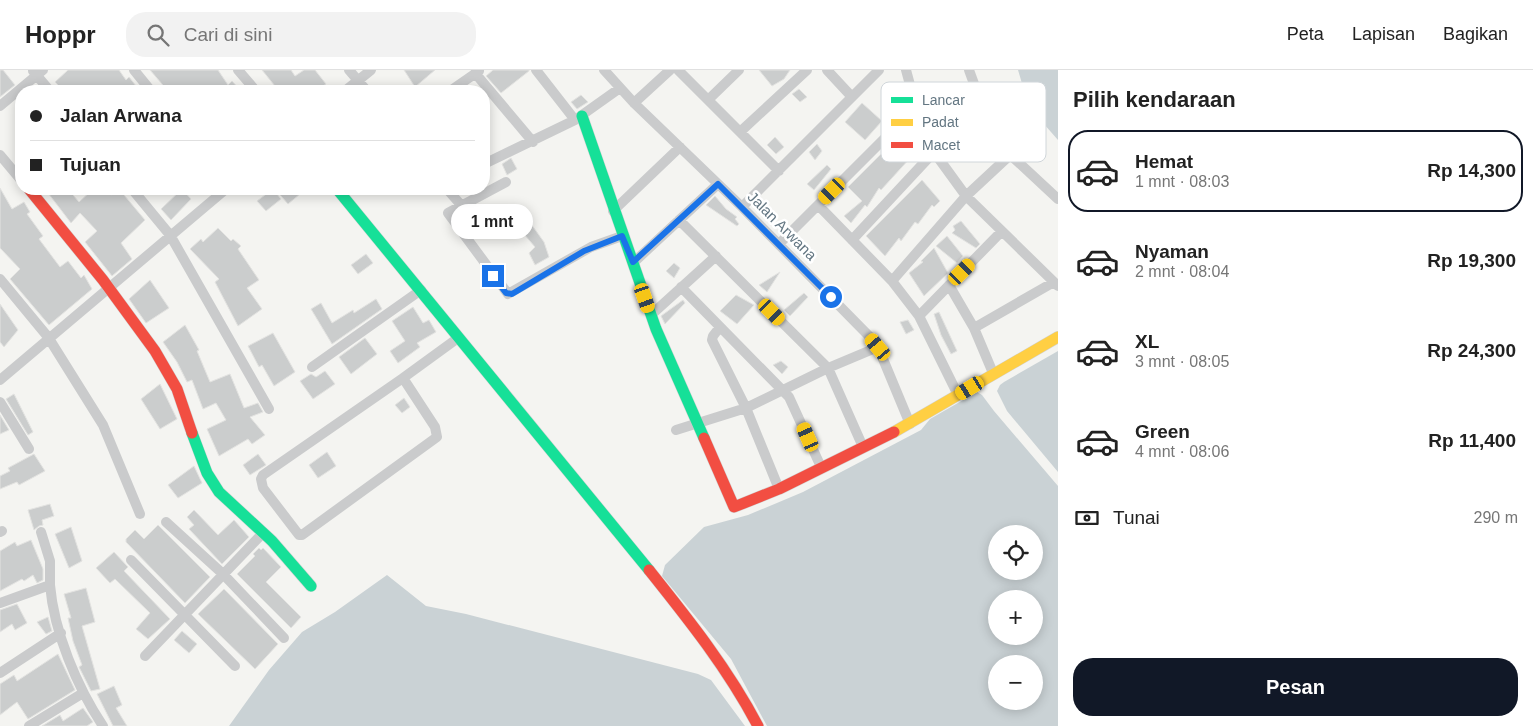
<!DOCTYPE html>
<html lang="id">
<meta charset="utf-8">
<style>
body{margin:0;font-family:Helvetica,sans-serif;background:#f2f2f2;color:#222;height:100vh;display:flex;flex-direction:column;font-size:19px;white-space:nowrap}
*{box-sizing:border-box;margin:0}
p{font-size:16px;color:#767676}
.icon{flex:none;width:28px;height:28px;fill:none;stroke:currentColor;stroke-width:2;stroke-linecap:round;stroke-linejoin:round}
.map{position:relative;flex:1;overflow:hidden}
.panel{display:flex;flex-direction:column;background:#fff;width:475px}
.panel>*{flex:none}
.guide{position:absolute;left:15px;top:15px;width:475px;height:110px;border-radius:20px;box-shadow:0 2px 12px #0003;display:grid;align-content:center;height:110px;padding:0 15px;background:#fff}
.tools{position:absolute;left:988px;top:455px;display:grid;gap:10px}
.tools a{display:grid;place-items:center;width:55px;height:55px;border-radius:50%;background:#fff;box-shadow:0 2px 12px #0003;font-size:25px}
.end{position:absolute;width:22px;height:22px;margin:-11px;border:6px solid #1a73e8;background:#fff;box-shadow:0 0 0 2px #fff}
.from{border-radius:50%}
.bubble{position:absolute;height:35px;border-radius:18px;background:#fff;box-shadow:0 2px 12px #0003;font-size:16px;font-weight:700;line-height:35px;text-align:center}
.car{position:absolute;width:15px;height:30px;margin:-15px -8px;border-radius:6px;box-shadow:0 0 4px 1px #0007;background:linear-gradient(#f5c518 24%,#345 0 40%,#f5c518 0 76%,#345 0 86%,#f5c518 0)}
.guide b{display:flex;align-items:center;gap:18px;height:48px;font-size:19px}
.guide b+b{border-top:1px solid #e0e0e0}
.guide i{width:12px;height:12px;background:#222}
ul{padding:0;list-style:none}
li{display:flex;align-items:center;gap:15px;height:82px;margin:0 10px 8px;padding:0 5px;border:2px solid transparent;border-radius:20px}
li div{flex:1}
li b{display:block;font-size:19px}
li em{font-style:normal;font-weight:700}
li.on{border-color:#111827}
li>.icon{width:45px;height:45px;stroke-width:1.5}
h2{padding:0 15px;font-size:22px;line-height:60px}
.pay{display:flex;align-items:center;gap:12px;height:55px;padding:0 15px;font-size:19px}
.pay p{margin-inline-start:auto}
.button{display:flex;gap:10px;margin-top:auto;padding:10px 15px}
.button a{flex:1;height:58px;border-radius:20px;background:#111827;color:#fff;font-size:20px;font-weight:700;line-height:58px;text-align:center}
header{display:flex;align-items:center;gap:30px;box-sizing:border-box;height:70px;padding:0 25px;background:#fff;border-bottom:1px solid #e0e0e0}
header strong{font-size:24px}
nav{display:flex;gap:28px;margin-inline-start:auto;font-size:18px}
.search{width:350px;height:45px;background:#f2f2f2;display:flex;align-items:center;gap:12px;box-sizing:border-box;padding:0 18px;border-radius:20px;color:#767676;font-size:19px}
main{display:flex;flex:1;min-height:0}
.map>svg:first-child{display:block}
</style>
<header>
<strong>Hoppr</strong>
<div class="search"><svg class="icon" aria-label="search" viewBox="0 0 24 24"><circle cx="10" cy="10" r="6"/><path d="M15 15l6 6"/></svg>Cari di sini</div>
<nav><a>Peta</a><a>Lapisan</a><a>Bagikan</a></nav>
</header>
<main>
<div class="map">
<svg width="1058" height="656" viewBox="0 0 1058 656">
<rect width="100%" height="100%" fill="#f4f4f1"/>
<path fill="#cad2d5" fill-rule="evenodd" d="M1018 0H1058V70L1029 37Z
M1058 281V402L1007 341 997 321 1000 315 1004 312Z
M977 322 982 325 994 341 1058 416V656H767L731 589 662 506 665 495 704 457 748 445 803 422 921 360 930 349ZM996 464H1034V501H996ZM996 529H1034V566H996ZM996 594H1034V631H996Z
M387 505 426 536 466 544 698 604 711 610 745 656H229L269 600 302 562 335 542Z"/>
<path fill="#cbcdcd" stroke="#e3e3e1" d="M0 0H3L15 15 0 27Z
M68 0H119L126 10 129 7 140 21H64L55 12Z
M150 0H218L228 15 232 11 241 21H168Z
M262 0H291L295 6 304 0H315L326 14 316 21H279Z
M404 0H435L415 17Z
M493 0H529V1L501 23 486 6Z
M759 0H790L784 9 772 16Z
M799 19 807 27 800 32 792 24Z
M581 25 588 32 577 39 571 32Z
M862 33 882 51 865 70 845 52Z
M916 65 925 78 915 89 912 86 881 120 879 118 867 137 865 135 851 153 844 146 862 131 848 117 899 66 907 74Z
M775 67 784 77 776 84 767 75Z
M817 74 822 81 815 90 809 82Z
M511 88 517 99 507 105 502 94Z
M827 95 831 99 814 120 807 114Z
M922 110 940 131 934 137 932 135 918 154 915 152 901 171 899 168 885 186 866 166Z
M0 118 12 139 24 132 30 142 27 144 43 166 39 169 60 197 68 191 81 208 84 205 92 219 49 255 10 209 20 199 0 178Z
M45 119H68L79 132 93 119H106L111 125 119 119 145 150 121 173 132 189 112 206 85 172 97 161 80 143 71 153Z
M182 119 191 129 171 150 161 139Z
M273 119 281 129 266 141 257 131Z
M275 119H306L288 134Z
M715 126 726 139 737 147 735 149 739 154 737 156 706 135Z
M961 151 980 174 976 178 952 163 955 160 953 156Z
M531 154 544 172 549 187 535 195 529 183 535 177 518 157Z
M218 158 231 171 233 169 241 176 238 179 259 210 247 218 262 239 238 256 215 212 219 209 190 179 201 169 203 172Z
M947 166 963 186 957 193 936 176Z
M934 178 948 203 924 226 909 203 923 192 921 191Z
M366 184 373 193 358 204 351 195Z
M674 193 680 198 674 208 666 201Z
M780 202 767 222 759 215Z
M150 210 169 238 146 253 129 229Z
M804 223 808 227 790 246 784 240Z
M736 225 754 235 737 254 720 241Z
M376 229 382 239 332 274 311 239 321 233 332 253 353 240 354 243Z
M683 230 685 233 665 254 661 246Z
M0 234 18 260 4 277 0 272Z
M413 237 423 253 429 250 436 262 417 273 420 277 398 293 390 281 405 271 392 251Z
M939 242 957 281 951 284 941 265 934 244Z
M908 250 914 260 906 264 900 252Z
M185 255 199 280 197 281 210 312 230 304 244 338 258 333 263 342 250 347 265 365 252 374 248 369 219 386 207 359 226 350 216 333 203 339 192 310 187 312 177 292 163 272Z
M273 263 295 302 274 316 262 295 259 297 248 276Z
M365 268 377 284 351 304 339 287Z
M781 291 788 297 782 304 773 295Z
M325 301 335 314 313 329 300 311 311 304 316 307Z
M160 314 177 349 160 359 141 329Z
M14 324 33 362 28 365 6 329Z
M404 328 410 337 402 343 395 335Z
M0 345 9 360 0 364Z
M327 382 336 396 318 408 309 395Z
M34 384 45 401 19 415 17 412 0 419V406L10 401 8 398Z
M258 384 266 395 250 405 243 395Z
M194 396 202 413 178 428 168 415Z
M50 434 54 446 42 450 43 455 39 456 34 460 28 440Z
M194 440 218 465 234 450 249 467 222 494 189 459 194 455 187 447Z
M158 455 210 507 185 533 126 472V469L135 460 144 469Z
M71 457 82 491 69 498 55 464Z
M31 470 43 499V510L37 513 33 505 24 511 22 509 0 521V481L15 472 17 476Z
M259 478 261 480 263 478 281 497 266 512 301 547 291 558 237 504 255 486 253 484Z
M114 482 128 497 124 501 170 549 148 569 136 559 150 543 115 509 110 513 96 498Z
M86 518 95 552 82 556 100 619 91 621 79 597 82 595 73 571 68 548H71L64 524Z
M224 519 278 574 255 599 198 544Z
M17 534 27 553 15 560 12 554 0 562V540Z
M48 547 52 561 46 564 37 552Z
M182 561 197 574 189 583 174 570Z
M58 584 75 620 28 649 17 632 0 645V614L14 605 17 611Z
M114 616 122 635 116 638 127 656H113L97 624Z
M83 638 93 652 87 656H42L60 645 63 651Z"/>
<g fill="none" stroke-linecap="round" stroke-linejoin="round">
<g stroke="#d1d2d2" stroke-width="12">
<path id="fast" d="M582 46 656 259 704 368
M337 119 649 500
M192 363 207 403 219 422 272 471 311 516"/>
</g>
<g stroke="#d1d2d2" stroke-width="12">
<path id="slow" d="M894 362 1058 267"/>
</g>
<g stroke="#d1d2d2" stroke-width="12">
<path id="jam" d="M29 119 103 210 155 281 177 319 192 363
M704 368 734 437 779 419 894 362
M649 500C689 550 728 599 758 656"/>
</g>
<path stroke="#cacbcc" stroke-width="10" d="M134 0 151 21
M238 0 256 21
M349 0 367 21
M536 0 575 50
M604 0 634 33 742 137 869 266 878 277 910 354
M678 0 740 62
M827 0 852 27
M906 0 916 37
M969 0 989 55 1003 78 1058 129
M33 1 50 21
M475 3 533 72
M345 21 371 0
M450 21 479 1
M708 30 739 0
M634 33 670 0
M0 36 43 0
M0 85 21 110
M484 94 575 50 620 18
M779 101 740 62 807 0
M506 112 448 143 508 224 591 177 622 166
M132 119 170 165 269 339
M447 119 461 135
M818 135 892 211 919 246 958 325
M742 137 879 0
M613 141 680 77
M679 150 828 298 863 377
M852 170 934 82
M779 174 916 37 934 82 966 126 1058 216
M633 193 718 114
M0 209 48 267 103 355 140 444
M892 211 966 126 1009 86
M949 215 974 258 993 303
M681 217 789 327 821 397
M651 245 716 186
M919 246 1001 162
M720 257 713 266 712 270 746 338 779 419
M974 258 1054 212
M312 297 421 220
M403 308 435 357 437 367 302 465H299L263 418 261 409 263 405Z
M403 308 458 268
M0 310 226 119
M0 332 29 379
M676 360 746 338 828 298 878 277
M166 452 223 504 284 568
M0 462 2 461
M41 462 50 491V515
M131 490 235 596
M0 533 50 515C54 562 77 617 103 656
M145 586 263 463
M0 603 61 563
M29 656 83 623"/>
<use href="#fast" stroke="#16e098" stroke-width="11"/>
<use href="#slow" stroke="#ffcf43" stroke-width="11"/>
<use href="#jam" stroke="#f24e42" stroke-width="11"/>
</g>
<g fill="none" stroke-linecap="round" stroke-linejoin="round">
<path stroke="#1a73e8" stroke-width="6" d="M493 206 506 223 512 224 584 181 622 166 633 192 718 114 831 227"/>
</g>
<g text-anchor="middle" stroke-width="5" stroke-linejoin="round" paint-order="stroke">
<g font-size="15" fill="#637682" stroke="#fff">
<text transform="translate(782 156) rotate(45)" y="5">Jalan Arwana</text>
</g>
</g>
<rect x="881" y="12" width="165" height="80" rx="8" fill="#fff" stroke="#d0d6da" stroke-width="1"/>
<rect x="891" y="27" width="22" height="6" fill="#16e098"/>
<rect x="891" y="49" width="22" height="7" fill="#ffcf43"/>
<rect x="891" y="72" width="22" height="6" fill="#f24e42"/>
<g font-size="14" fill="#637682">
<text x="922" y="35">Lancar</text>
<text x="922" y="57">Padat</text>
<text x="922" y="80">Macet</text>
</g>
</svg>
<div class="tools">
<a><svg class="icon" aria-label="locate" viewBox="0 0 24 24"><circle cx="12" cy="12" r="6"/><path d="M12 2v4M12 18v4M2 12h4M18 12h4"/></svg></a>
<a>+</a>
<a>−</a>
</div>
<i class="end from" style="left:831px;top:227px"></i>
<i class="end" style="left:493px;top:206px"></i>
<div class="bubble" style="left:451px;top:134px;width:82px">1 mnt</div>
<i class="car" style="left:832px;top:121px;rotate:225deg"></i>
<i class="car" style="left:962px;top:202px;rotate:45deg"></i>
<i class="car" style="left:645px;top:228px;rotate:161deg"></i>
<i class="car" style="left:772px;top:242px;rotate:135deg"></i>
<i class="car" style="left:878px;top:277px;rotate:320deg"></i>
<i class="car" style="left:970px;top:318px;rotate:239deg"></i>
<i class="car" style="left:808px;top:367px;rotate:336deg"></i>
<div class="guide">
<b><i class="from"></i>Jalan Arwana</b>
<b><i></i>Tujuan</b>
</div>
</div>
<section class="panel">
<h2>Pilih kendaraan</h2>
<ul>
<li class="on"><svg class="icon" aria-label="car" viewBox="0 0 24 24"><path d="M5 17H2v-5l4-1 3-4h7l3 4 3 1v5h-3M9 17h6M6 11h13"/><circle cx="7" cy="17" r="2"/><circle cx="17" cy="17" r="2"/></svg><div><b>Hemat</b><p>1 mnt · 08:03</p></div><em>Rp 14,300</em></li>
<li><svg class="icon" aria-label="car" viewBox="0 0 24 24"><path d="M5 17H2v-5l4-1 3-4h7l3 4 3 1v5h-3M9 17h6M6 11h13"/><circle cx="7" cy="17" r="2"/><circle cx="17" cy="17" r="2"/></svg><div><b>Nyaman</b><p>2 mnt · 08:04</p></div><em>Rp 19,300</em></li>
<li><svg class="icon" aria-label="car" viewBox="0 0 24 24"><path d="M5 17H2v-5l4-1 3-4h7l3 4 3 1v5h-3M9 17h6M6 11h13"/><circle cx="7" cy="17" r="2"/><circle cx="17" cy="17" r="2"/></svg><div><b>XL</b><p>3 mnt · 08:05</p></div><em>Rp 24,300</em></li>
<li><svg class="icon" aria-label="car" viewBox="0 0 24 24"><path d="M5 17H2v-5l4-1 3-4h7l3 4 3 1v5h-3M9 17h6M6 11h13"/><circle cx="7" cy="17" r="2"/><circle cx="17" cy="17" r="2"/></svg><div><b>Green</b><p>4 mnt · 08:06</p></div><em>Rp 11,400</em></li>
</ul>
<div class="pay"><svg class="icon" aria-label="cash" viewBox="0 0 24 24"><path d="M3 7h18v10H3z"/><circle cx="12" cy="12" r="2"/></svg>Tunai<p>290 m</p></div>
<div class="button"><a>Pesan</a></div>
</section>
</main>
